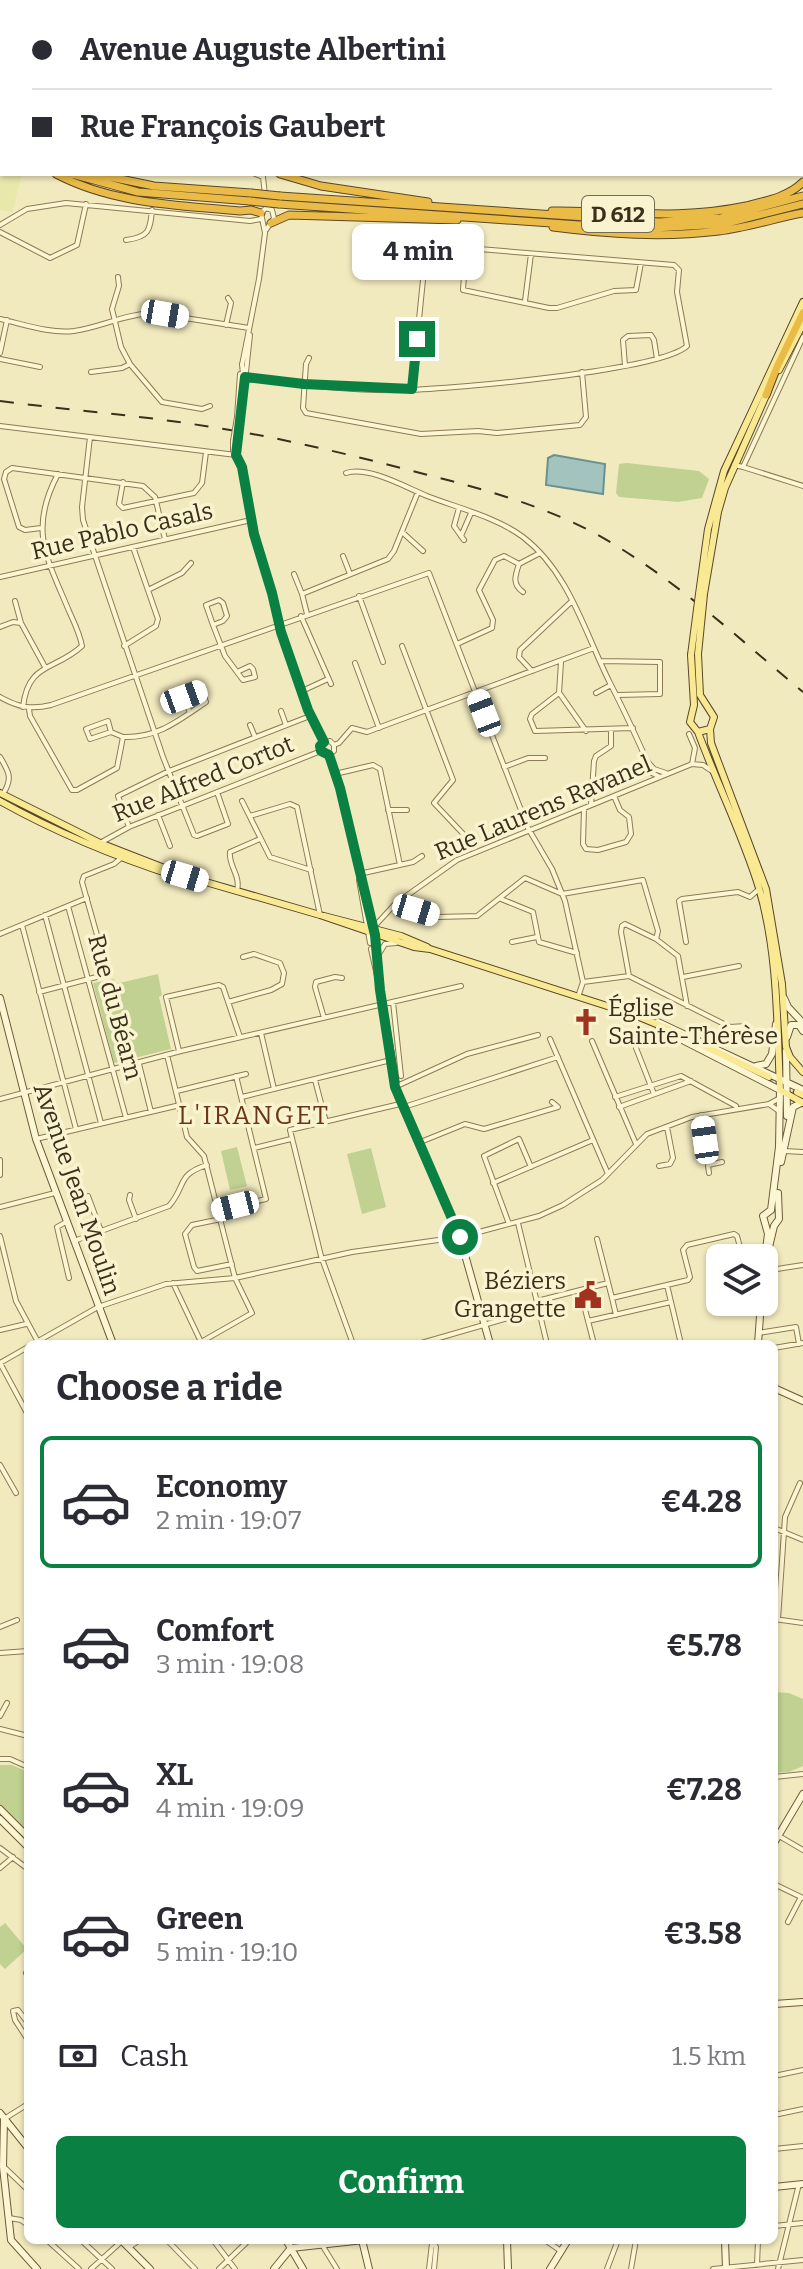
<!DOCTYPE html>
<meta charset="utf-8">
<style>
body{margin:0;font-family:Bitter,serif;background:#f2f2f3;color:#2b2b33;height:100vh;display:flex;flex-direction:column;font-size:30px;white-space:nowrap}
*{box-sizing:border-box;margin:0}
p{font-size:26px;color:#7c7c81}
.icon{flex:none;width:44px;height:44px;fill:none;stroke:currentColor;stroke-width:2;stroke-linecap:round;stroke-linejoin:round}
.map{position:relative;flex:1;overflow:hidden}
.sheet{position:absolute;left:24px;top:1340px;width:754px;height:904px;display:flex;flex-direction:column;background:#fff;border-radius:12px;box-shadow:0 2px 6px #0004}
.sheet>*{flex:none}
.banner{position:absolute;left:0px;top:0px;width:804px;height:176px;box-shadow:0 2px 6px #0004;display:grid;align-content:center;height:176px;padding:0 32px;background:#fff}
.controls{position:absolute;left:706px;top:1244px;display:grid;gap:16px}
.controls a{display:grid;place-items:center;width:72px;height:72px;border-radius:12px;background:#fff;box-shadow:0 2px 6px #0004;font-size:40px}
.end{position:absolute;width:36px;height:36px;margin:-18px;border:10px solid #0b8043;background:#fff;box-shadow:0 0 0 4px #fff}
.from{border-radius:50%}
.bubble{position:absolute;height:56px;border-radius:12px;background:#fff;box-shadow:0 2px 6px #0004;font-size:26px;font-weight:700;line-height:56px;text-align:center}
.car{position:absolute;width:24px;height:48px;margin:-24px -12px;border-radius:10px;box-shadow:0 0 6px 2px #0007;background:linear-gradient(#fff 24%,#345 0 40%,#fff 0 76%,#345 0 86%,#fff 0)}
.banner b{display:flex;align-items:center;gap:28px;height:76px;font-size:30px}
.banner b+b{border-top:2px solid #e1e1e2}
.banner i{width:20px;height:20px;background:#2b2b33}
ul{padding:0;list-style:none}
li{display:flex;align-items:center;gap:24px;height:132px;margin:0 16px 12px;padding:0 16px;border:4px solid transparent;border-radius:12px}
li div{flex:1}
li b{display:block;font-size:30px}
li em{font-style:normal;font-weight:700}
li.current{border-color:#0b8043}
li>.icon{width:72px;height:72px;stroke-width:1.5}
h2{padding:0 32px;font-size:36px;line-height:96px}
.pay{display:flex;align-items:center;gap:20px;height:88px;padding:0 32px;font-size:30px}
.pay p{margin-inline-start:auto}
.button{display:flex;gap:16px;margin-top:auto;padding:16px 32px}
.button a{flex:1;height:92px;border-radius:12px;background:#0b8043;color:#fff;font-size:32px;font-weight:700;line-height:92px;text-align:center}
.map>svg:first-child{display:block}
</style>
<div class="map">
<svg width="803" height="2269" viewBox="0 0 803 2269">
<rect width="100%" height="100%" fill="#f2eabf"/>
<path fill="#e8e8ab" d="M0 159 2 174H22L12 212 0 210Z"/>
<path fill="#c0d192" d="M627 463 699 471 709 479 702 498 678 502 619 497 616 493 619 464Z
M158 974 162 995 159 997 171 1049 114 1063 93 983 114 979 115 984Z
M237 1147 247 1186 230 1190 221 1151Z
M371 1148 386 1207 362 1214 347 1154Z
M774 1692 789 1693 803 1699V1766L789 1772 774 1773Z
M0 1765H12L28 1772V1833L0 1805Z
M5 1923 27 1949 5 1969 0 1964V1927Z"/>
<path fill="#a2c3be" stroke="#69928e" stroke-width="2" d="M554 455 605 464 603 494 546 485 548 458Z"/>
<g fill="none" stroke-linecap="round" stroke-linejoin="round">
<path stroke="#cdc59e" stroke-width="6" stroke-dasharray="6 3" stroke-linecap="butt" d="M769 1077 797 1092"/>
<g stroke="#8c7b55" stroke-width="6">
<path id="street" d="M245 0 246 2
M633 2V0
M255 174 263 177
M263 177 265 195
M0 225 27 209 66 203 250 221 261 219
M266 230 274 218 272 210 266 208
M0 232 50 258 77 245 86 204
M126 240C149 237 150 231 152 210
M466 248 463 290 549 308H557L614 291 636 290 641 263
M118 277 119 286 112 309 121 347 130 364 162 402 202 409 210 406
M525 301 531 254
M0 319C23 324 50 334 74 331 101 327 125 314 153 313L249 328
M226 325 231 303 228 298
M0 353 7 320
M309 358 306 364 303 408 306 413 421 434 478 431 497 433 580 425 586 417 582 372
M0 359 40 367
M242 364 243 375 259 379C306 386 357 391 405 390 451 389 660 371 687 346L677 292 679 270 674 265 430 245 426 250 412 389
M242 365 259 279 265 233 261 213 266 208V204
M625 366 623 340 628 336 651 335 654 340 657 359
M91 372 122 368 130 364
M237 417 240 374
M241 418 250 335
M0 426 236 455
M90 437 82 507 83 520 163 757 194 835 197 836 228 824 217 792
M233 441V451L242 467 254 534 272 593 281 632 308 710 324 742
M734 465 743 467 803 337
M743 467 803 486
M346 473C369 466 405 487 427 496 458 508 496 517 523 537 569 572 585 633 610 683 623 708 635 734 647 761
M123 482 119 504 123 508 194 493 202 483 206 452
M459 508 454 526 464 540
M41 528 25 530 19 527 4 479 6 472 12 468 143 486 155 497 165 539
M402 532 423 551
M461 536 471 513
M343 556 350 574
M519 564C515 576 512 584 523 592
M294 574 302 594 307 614
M0 577 251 520
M148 590 182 573 191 563
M302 594 388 559 394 551 418 492
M359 596 383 662
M15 601 21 623
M301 616 331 684
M213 625 206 605 219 600 223 603 227 616 223 621 213 625 225 656 243 680 255 677 253 669 250 666 237 672
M0 627 13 622 21 623 45 667
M457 644 492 628 493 620 479 590 495 560 504 556 519 564 540 553
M124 646 156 626 158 619 133 547
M402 646 453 780 434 803 468 839
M601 661 660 662V694L618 695
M561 662 559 693 532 714 530 719 535 731 633 728
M355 663 379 728
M532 671 519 657 520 650 572 601
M302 691 328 679
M596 693 611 685
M560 694 586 731
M0 697C18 707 31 710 51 705L429 573 528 828 552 869 565 901 583 982 578 997
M23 707C28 662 55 671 82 646 80 634 74 622 69 611 47 558 28 530 58 474
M29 709 30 716 72 790H77L117 768 123 737C158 738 178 721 206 702L202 691 184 697 190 713
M281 711 286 725
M250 725 255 737
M111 732 90 739 86 729 108 721 111 732 123 737
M324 742 330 741 334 745V751L329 755
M334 745 339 743 352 728 367 732 594 648
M329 755 340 788 373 927
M0 757C9 772 13 778 3 794
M692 764 703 765 712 771
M504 767 528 758H545
M335 774 373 765 380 769 400 865
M660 777 652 773 647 761 654 769 666 773
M242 801 270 857 311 870
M591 805 594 761 596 756 611 746V732
M584 808 583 844 586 849 598 850 626 842 631 834 629 817 620 810 614 796
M388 810H407
M158 815 170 846
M250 816 290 804 297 807 320 915
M129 827 118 796 169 771 310 716
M100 843 129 827 321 751
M359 874 413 862 422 856
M359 880 370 943
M237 890C241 876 228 865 230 852L260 839
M562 894 643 880 658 931 656 939
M501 899 533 912 539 942 577 953
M396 904 437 917 477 916 525 878 562 894
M68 906 126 1118
M45 915 101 1123
M22 925 76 1129
M373 928 395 904 457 860 692 764 695 748 689 734
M0 934 87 898
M374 934 380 989
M512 942 537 937
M686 942 679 901 682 899 738 892 750 897 759 889
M371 949 377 976
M372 951 375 935
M379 954 385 944 396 943
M629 976 621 932 622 926 625 924 656 939 678 956 687 1006
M683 977 739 966
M583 982 629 976 730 1027 746 1026
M39 992 108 974 82 882 84 876 114 864 121 858
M228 1002 271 990 282 984 284 973 280 963 254 954 243 957
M393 1002 401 1076
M324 1018 315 987 316 982 335 977 342 978
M261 1033 274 1089
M550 1039 608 1174
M592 1041 636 1144
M636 1048 654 1094
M179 1051 166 997 219 985 223 987 240 1037
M167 1055 187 1137 204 1156 235 1278 252 1313 201 1342 173 1283
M139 1064 151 1112
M315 1080 326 1122
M397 1086 467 1054 538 1035
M177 1091 246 1074
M242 1097 391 1060
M615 1097 681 1076 736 1106
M0 1099 181 1051 461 986
M404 1107 558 1057
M619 1107 691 1081
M779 1111 769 1104 780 1098
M701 1115 709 1173
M36 1139 180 1105
M418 1143 465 1124 484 1129 558 1107 552 1102
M254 1148 291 1139
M784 1151 803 1152
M0 1160V1175
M708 1165 722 1162
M659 1166 670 1164 673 1158 667 1127
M493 1183 593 1140
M130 1195 129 1200 136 1219
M88 1196 101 1231
M0 1207 55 1193
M219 1210 266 1199 236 1076
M221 1219 192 1225 185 1234 194 1267 197 1271 232 1264
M66 1222 57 1227 69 1278
M518 1223 547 1344
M509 1224 484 1156 519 1139 531 1167
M0 1236 16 1301 38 1342
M597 1239 612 1298 688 1280 690 1277 683 1250 687 1245 734 1234 737 1236 743 1258
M74 1241 169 1206C187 1185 176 1175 207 1165
M764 1271 803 1265
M667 1285 681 1344
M580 1290 594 1344
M612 1298 616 1315
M537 1301 608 1283
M588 1321 671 1302
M0 1330 26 1324
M758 1333 796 1327 799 1344
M33 1344 98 1307 166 1284 235 1278 352 1252 460 1237 539 1216 563 1205 602 1180 647 1134 692 1117 769 1104
M353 1344 321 1256 290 1130 400 1104
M418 1344 539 1309
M28 1347 0 1363 28 1415
M774 1348 803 1343
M0 1465 16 1493
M774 1528 803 1540
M774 1619 803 1623
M778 1619 785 1517 800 1483
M0 1627 17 1620
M0 1653 28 1651
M0 1716 7 1703
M0 1729 28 1736
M0 1759H10L28 1767
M774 1777 803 1774
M779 1836 803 1850
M0 1848 28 1869
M0 1868 13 1857
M774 1884 803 1898
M788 1922 801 1897
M26 1973 28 1976
M28 2023 18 2010 13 2011 15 2020 28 2040
M774 2076 803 2070
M774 2115 803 2109
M4 2119 28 2104
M774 2149 803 2146
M4 2167 28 2190
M9 2218 21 2220 28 2225
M774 2226 803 2223
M47 2240 79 2269
M81 2240 112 2269
M167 2240 195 2269
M213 2240 235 2269
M319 2240 337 2269
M432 2240 436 2247 434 2269
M545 2240 561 2251
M129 2247 140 2240
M757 2265 758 2240
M91 2269 122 2241
M219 2269 249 2240
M429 2269 432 2243
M607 2269 618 2240
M631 2269 636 2240
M713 2269 803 2260
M778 2269 799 2184"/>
</g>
<g stroke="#6e5b39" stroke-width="8">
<path id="secondary" d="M380 990 398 1096 460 1237 490 1344
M0 998 36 1139 113 1344
M784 998 788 1007 803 1023
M658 1022 803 1090
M659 1028 780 1090 779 1147 771 1210
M787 1037 791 1025H799L803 1031
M786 1051 787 1116
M756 1066 766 1064 772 1054 776 1024
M781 1162 793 1107 803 1102
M766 1249 768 1234 763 1216 771 1210
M764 1268 774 1226 779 1219 778 1193
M758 1344 761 1302
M774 1388 803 1401
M0 1809 28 1837
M0 1819 28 1847
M774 1843 803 1794
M774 2004 803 2002
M0 2113 28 2148
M4 2119 3 2167 11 2240 37 2269
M774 2187 803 2184
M121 2240 150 2269
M286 2240 303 2269
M362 2240 369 2269
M507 2240 508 2269
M725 2240 726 2269
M291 2248 364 2240
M274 2269 291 2248
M550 2269 568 2240"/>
</g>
<g stroke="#59472a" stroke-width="8">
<path id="primary" d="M779 370 803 324
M699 594 708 529 724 471 803 302
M704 594 718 512 725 488 768 391
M698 654 700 695 714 717 710 729 711 743 766 889 782 984 786 1047 790 1057 803 1072
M691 655 694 705 690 722 698 732 710 729
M698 732C717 784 743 835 759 888 778 952 777 1023 780 1090L803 1103
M0 793 100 843 185 876 320 915 414 947 430 949 632 1014 671 1030 769 1077
M0 801C57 833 116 857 178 877L185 876
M324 916 401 936 427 947
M797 1092 803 1095"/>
</g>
<g stroke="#59472a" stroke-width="9">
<path id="highway" d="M0 132 2 133
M0 144 2 145
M56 174C113 204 177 205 240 211L251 210 261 213
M72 174 138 192 250 201
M96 174 154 186 251 193
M280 174 321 186 428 202
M280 196 659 222 721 218 803 196
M279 204 637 229 723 224 803 204
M552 211C621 210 675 221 746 206 766 201 788 197 803 182
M271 223 289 215 457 220
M553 227C608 234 662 238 719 231 747 228 775 218 803 213
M766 395 777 367 803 313"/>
</g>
<use href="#street" stroke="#fcf6d3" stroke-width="4"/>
<use href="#secondary" stroke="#fcf6d3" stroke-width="6"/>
<use href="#primary" stroke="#f9e992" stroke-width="6"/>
<use href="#highway" stroke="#eabb47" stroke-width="7"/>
<path stroke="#3a2f1b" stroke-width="2" stroke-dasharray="14 14" stroke-linecap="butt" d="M0 401C68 410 137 415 205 426 279 437 352 455 424 474 483 489 542 505 596 534 672 576 737 637 803 692"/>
<g stroke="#8c7b55" stroke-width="6" stroke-linecap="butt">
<path id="street-bridge" d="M233 441 237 417
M236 442 241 418"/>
</g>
<g stroke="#59472a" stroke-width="8" stroke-linecap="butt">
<path id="primary-bridge" d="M698 654 704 594
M691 655 699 594"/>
</g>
<g stroke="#59472a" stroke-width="9" stroke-linecap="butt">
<path id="highway-bridge" d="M251 193 280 196
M250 201 279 204"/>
</g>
<use href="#street-bridge" stroke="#fcf6d3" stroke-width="4"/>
<use href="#primary-bridge" stroke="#f9e992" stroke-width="6"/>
<use href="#highway-bridge" stroke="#eabb47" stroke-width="7"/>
</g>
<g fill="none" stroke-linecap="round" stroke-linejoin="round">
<path stroke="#0b8043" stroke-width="10" d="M417 339 412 389 304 384 245 377 236 455 242 467 254 534 272 593 281 632 308 710 324 742 320 746 321 751 329 755 340 788 375 935 380 990 395 1087 460 1237"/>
</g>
<defs>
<g id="church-bare" transform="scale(2.16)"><path d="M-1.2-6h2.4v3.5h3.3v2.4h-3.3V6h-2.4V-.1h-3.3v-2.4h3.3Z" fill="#a13220" stroke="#f9f3cf" stroke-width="2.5" paint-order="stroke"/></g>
<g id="civic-bare" transform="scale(2.16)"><path d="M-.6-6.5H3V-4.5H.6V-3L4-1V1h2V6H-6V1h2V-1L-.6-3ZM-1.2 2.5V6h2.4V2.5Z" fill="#a13220" stroke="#f9f3cf" stroke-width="2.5" paint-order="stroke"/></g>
</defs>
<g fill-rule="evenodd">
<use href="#church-bare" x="586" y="1022"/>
<use href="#civic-bare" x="588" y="1295"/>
</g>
<g text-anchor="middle" stroke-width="7" stroke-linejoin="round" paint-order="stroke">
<rect fill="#f9f3cf" stroke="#736a51" stroke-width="2" x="582" y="196" width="72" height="36" rx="6"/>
<g font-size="22" font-weight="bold" fill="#3a2f1b">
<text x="618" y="222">D 612</text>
</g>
<g font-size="24" fill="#3a2f1b" stroke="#f9f3cf">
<text transform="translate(122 531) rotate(-13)" y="8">Rue Pablo Casals</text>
<text transform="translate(203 779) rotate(-22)" y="8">Rue Alfred Cortot</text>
<text transform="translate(543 808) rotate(-23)" y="8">Rue Laurens Ravanel</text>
<text transform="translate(115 1007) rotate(75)" y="8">Rue du Béarn</text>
<text transform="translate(77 1189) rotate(71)" y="8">Avenue Jean Moulin</text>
</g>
<g font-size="24" fill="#3a2f1b" stroke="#f9f3cf" text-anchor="start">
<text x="608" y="1016">Église<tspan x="608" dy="28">Sainte-Thérèse</tspan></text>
<text x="566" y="1289" text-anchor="end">Béziers<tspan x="566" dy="28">Grangette</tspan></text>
</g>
<g font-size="26" letter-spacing="2" fill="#6b3517" stroke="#f9f3cf">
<text x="254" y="1124">L'IRANGET</text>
</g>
</g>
</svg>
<div class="controls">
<a><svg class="icon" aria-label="layers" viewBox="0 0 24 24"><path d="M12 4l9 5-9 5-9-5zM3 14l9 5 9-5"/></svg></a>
</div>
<i class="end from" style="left:460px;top:1237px"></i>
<i class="end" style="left:417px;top:339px"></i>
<div class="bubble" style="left:352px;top:224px;width:132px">4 min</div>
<i class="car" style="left:165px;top:314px;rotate:100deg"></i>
<i class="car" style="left:184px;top:697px;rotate:70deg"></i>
<i class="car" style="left:484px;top:713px;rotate:339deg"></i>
<i class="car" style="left:185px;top:876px;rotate:107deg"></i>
<i class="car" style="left:416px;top:910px;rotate:107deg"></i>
<i class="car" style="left:705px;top:1140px;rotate:352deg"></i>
<i class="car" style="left:235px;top:1206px;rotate:256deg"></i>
<div class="banner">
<b><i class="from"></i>Avenue Auguste Albertini</b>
<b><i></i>Rue François Gaubert</b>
</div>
<section class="sheet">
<h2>Choose a ride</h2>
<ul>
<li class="current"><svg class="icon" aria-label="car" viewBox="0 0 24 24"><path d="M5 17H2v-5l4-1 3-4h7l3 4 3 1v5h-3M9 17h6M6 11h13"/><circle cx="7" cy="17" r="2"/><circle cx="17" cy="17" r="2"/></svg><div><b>Economy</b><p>2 min · 19:07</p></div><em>€4.28</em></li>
<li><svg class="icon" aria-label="car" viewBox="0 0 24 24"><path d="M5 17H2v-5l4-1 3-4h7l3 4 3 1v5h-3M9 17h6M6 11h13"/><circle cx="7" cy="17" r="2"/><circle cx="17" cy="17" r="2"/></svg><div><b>Comfort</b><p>3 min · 19:08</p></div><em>€5.78</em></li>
<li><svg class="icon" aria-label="car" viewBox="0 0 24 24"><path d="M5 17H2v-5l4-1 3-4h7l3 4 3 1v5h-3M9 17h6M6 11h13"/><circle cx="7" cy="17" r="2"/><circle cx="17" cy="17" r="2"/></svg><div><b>XL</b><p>4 min · 19:09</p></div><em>€7.28</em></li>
<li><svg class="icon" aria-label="car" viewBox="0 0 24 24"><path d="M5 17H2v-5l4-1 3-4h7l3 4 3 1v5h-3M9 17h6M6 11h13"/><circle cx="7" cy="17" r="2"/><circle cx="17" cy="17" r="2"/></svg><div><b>Green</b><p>5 min · 19:10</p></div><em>€3.58</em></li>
</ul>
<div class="pay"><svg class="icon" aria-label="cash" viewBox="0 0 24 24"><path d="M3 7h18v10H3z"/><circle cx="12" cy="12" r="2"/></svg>Cash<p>1.5 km</p></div>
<div class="button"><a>Confirm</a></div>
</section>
</div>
